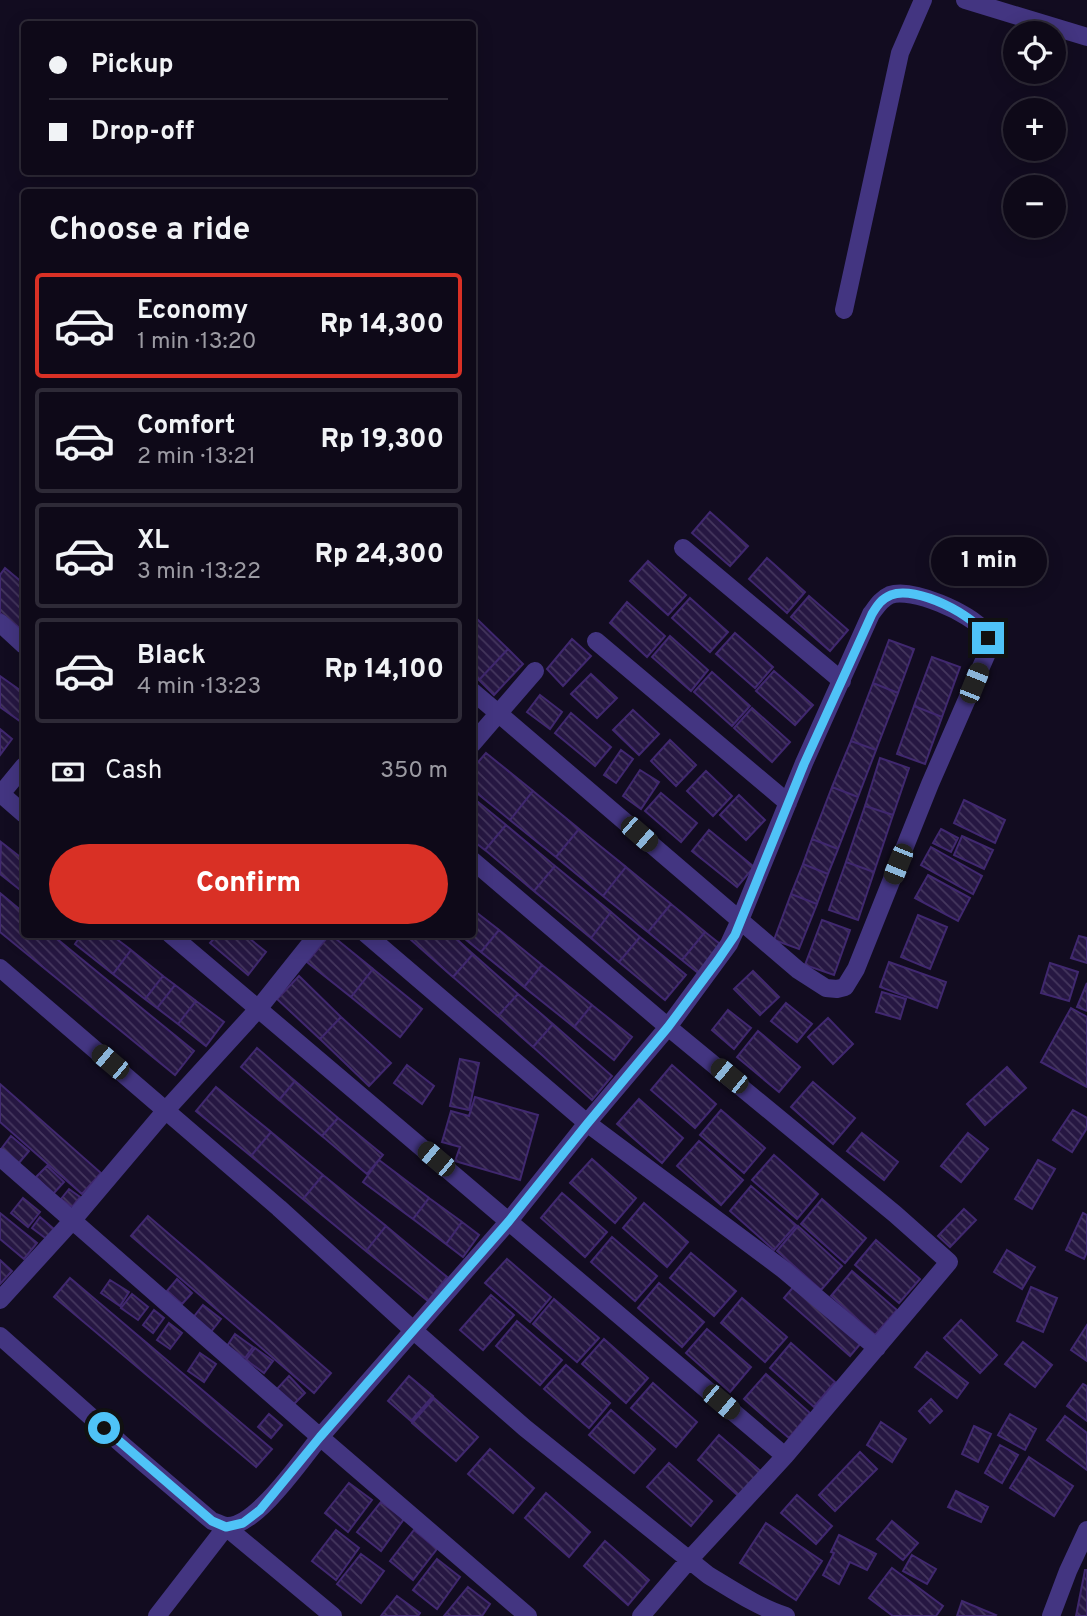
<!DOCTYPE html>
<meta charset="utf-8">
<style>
body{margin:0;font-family:Overpass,sans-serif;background:#171221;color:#f1f3f6;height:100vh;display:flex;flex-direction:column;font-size:26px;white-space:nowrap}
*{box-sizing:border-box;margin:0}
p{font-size:23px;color:#9b9aa2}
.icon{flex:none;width:38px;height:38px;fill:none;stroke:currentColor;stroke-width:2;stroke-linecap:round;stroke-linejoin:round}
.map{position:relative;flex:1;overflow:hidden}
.panel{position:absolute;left:21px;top:189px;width:455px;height:749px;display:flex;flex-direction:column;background:#0e0918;border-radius:7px;box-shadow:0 4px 18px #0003,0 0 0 2px #2e2a37}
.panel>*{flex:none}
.banner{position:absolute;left:21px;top:21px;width:455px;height:154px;border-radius:7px;box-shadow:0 4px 18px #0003,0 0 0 2px #2e2a37;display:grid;align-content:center;height:154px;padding:0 28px;background:#0e0918}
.fabs{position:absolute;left:1003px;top:21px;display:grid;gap:14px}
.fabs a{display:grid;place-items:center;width:63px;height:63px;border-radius:50%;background:#0e0918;box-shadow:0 4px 18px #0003,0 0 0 2px #2e2a37;font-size:35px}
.end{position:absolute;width:32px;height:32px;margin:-16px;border:9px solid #4fc3f7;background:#111;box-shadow:0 0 0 4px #111}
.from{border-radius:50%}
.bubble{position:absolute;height:49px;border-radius:24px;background:#0e0918;box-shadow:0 4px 18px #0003,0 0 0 2px #2e2a37;font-size:23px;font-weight:800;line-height:49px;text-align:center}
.car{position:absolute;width:21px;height:42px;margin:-21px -10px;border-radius:9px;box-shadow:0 0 5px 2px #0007;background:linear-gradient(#222 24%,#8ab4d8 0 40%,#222 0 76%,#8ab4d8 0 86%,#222 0)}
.banner b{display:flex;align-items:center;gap:24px;height:66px;font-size:26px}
.banner b+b{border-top:2px solid #2e2a37}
.banner i{width:18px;height:18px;background:#f1f3f6}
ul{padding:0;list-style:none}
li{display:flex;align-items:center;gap:21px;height:105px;margin:0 14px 10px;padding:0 14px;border:4px solid #2e2a37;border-radius:7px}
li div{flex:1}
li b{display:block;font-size:26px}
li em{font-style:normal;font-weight:800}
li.selected{border-color:#d93025}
li>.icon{width:63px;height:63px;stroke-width:1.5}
h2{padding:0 28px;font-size:32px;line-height:84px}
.pay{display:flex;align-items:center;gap:18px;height:77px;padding:0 28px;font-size:26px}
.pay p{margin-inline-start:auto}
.action{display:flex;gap:14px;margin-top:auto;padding:14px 28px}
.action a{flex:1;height:80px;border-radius:42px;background:#d93025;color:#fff;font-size:28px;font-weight:800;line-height:80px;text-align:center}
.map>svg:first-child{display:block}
</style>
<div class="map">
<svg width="1087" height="1616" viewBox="0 0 1087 1616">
<defs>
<pattern id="building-back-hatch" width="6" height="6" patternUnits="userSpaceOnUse" patternTransform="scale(1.75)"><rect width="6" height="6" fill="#261742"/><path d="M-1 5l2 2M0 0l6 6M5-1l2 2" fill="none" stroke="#45375e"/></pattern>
</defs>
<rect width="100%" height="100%" fill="#120c20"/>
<path fill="url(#building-back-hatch)" stroke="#40286f" stroke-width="2" d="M710 512 748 546 730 566 692 533Z
M767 558 805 592 787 613 749 579Z
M648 561 686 595 668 615 630 581Z
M5 568 24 584V628L22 630 0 613V575Z
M809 596 848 630 830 651 791 617Z
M690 598 728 632 710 652 672 618Z
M627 602 665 636 647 657 610 623Z
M477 619 508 649 479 680 472 673V624Z
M735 633 773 667 755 688 716 654Z
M670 636 708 670 691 691 652 657Z
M572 639 591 656 563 686 547 669Z
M889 640 914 649 898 693 873 683Z
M508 649 523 664 494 695 479 680Z
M932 657 960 667 942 717 914 706Z
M774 671 813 705 795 725 756 691Z
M712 672 750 706 732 726 694 692Z
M591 674 617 698 597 718 571 694Z
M0 676 24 693V724L0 707Z
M873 683 898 693 876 750 851 741Z
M540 695 562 712 550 729 527 712Z
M914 706 942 717 925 764 897 754Z
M752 708 790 742 772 762 734 728Z
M633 710 659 734 639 755 613 730Z
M571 713 611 747 595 766 555 733Z
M0 729 12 739 0 755Z
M670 740 696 765 676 786 651 761Z
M851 741 876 750 858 797 832 787Z
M621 750 633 759 616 783 604 775Z
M486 753 533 791 510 820 472 789V769Z
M880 758 909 768 893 815 865 806Z
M640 770 659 782 641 809 623 796Z
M706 771 732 796 713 816 687 791Z
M832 787 858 797 838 849 812 839Z
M533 791 579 829 556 857 510 820Z
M661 793 697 823 681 842 645 811Z
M739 795 765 820 746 840 720 815Z
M472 797 506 825 485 850 472 840Z
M964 800 1005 820 995 843 954 823Z
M865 806 893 815 874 872 846 862Z
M506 825 555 866 534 891 485 850Z
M579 829 626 867 603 896 556 857Z
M941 829 958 838 951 852 933 843Z
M709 830 754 867 737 887 692 851Z
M962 836 993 850 984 869 954 855Z
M812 839 838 849 828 874 803 864Z
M1 842 24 860V893L0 874Z
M931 847 982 876 973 894 921 865Z
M846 862 874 872 858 920 829 910Z
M803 864 828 874 817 904 791 894Z
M555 866 611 912 591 938 534 891Z
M626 867 671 904 648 932 603 896Z
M928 875 970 898 958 921 915 898Z
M0 893 24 913V934H51L194 1051 175 1075 0 932Z
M791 894 817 904 799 949 774 940Z
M671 904 705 932 682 960 648 932Z
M472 909 499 930 481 952 459 934H472Z
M611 912 640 937 619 962 591 938Z
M918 915 947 927 930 969 901 957Z
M822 920 850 930 834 975 805 965Z
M499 930 542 965 524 987 481 952Z
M705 932 725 948 702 976 682 960Z
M82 934H110L131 950 113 974 75 944Z
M218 934H244L266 952 248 975 210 943Z
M330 934 373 969 351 997 307 962Z
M412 934H451L473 954 453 977 409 938Z
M1079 936 1087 938V963L1071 958Z
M640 937 686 975 665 1000 619 962Z
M131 950 163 976 145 999 113 974Z
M473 954 518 994 498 1016 453 977Z
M889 962 946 982 937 1008 880 987Z
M1050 963 1078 972 1069 1001 1041 993Z
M542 965 592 1005 574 1027 524 987Z
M373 969 422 1009 400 1037 351 997Z
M753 971 779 997 760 1015 734 989Z
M163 976 175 985 157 1008 145 999Z
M299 976 341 1017 320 1039 277 999Z
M1087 983V1011L1077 1007Z
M175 985 196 1001 178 1024 157 1008Z
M882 992 906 999 900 1019 876 1012Z
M518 994 553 1024 533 1047 498 1016Z
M196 1001 224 1022 206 1046 178 1024Z
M786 1003 812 1024 797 1042 771 1021Z
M592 1005 632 1037 614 1060 574 1027Z
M1071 1008 1087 1017V1087L1041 1062Z
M728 1010 751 1028 734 1049 712 1030Z
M341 1017 391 1063 369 1086 320 1039Z
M828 1018 853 1044 833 1064 808 1037Z
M553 1024 612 1076 592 1100 533 1047Z
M758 1031 800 1067 779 1092 737 1057Z
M257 1048 295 1081 279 1100 241 1067Z
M460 1059 479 1063 469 1110 450 1106Z
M407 1065 434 1086 422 1104 394 1083Z
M672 1065 716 1104 695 1128 651 1090Z
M1007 1067 1026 1088 985 1125 967 1104Z
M295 1081 338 1118 322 1136 279 1100Z
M813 1082 855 1118 833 1144 791 1107Z
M0 1084 101 1173 82 1194 0 1122Z
M216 1087 271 1132 251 1156 196 1111Z
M475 1097 538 1115 520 1180 455 1161 460 1147 442 1142 451 1111 469 1116Z
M639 1099 683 1138 662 1163 617 1124Z
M721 1110 765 1148 744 1173 700 1135Z
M1073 1110 1087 1118V1128L1072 1152 1053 1140Z
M338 1118 383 1155 367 1174 322 1136Z
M271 1132 323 1175 303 1199 251 1156Z
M862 1133 898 1162 884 1180 847 1151Z
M968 1133 988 1149 961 1182 941 1166Z
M11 1136 29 1151 18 1164 1 1149Z
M699 1141 743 1180 721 1205 677 1166Z
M774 1155 818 1194 797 1219 752 1180Z
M592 1159 636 1198 615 1223 570 1183Z
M379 1160 429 1198 413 1219 363 1182Z
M1038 1160 1055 1169 1032 1209 1015 1199Z
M47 1166 64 1182 53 1194 36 1177Z
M323 1175 386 1226 366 1251 303 1199Z
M751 1186 796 1225 774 1250 730 1211Z
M69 1189 80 1197 72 1207 61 1199Z
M562 1193 607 1232 585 1257 541 1218Z
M23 1198 40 1212 28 1227 11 1213Z
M429 1198 462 1222 446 1244 413 1219Z
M822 1199 866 1238 845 1263 801 1224Z
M644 1203 688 1242 667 1267 623 1228Z
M964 1209 976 1220 950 1247 938 1236Z
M0 1213 37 1243 24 1259 0 1239Z
M1083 1213 1087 1215V1252L1084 1259 1066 1250Z
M148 1216 331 1373 314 1393 131 1236Z
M40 1217 55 1230 48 1240 32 1228Z
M462 1222 479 1235 463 1257 446 1244Z
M386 1226 447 1277 428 1301 366 1251Z
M798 1226 842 1266 821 1290 777 1251Z
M612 1237 657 1276 635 1301 591 1262Z
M876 1240 920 1279 899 1303 855 1265Z
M1007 1250 1035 1267 1022 1289 994 1272Z
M691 1253 736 1291 714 1316 670 1278Z
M507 1259 551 1297 530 1322 485 1283Z
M0 1260 12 1271 0 1284Z
M852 1271 897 1310 875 1335 831 1296Z
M70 1278 272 1449 256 1467 54 1297Z
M177 1279 192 1293 182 1304 167 1291Z
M110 1280 129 1292 120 1306 101 1293Z
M659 1283 704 1322 682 1347 638 1308Z
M795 1285 861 1343 850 1356 784 1298Z
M1031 1287 1057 1298 1043 1332 1017 1321Z
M132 1294 148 1307 138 1320 121 1308Z
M491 1295 514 1315 483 1350 460 1330Z
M742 1298 787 1337 765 1362 721 1323Z
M554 1299 599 1338 577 1362 533 1324Z
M203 1305 221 1319 210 1333 192 1319Z
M154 1310 164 1318 153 1333 143 1325Z
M961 1320 997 1355 980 1373 944 1338Z
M517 1321 562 1360 540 1385 496 1346Z
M169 1323 182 1333 170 1349 157 1340Z
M1087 1325V1361L1071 1350Z
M707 1329 751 1367 730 1392 686 1353Z
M235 1334 253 1347 245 1358 227 1346Z
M604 1339 648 1378 626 1403 582 1364Z
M1023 1342 1052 1365 1035 1387 1005 1364Z
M791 1343 835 1382 814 1407 770 1368Z
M255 1348 273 1361 264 1373 246 1360Z
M927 1352 968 1383 957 1398 915 1367Z
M200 1353 216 1364 204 1382 188 1371Z
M566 1365 610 1403 589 1428 544 1389Z
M766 1374 810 1413 789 1438 744 1399Z
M289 1376 305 1393 293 1405 277 1389Z
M409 1376 433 1396 411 1421 388 1401Z
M653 1383 697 1422 676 1447 631 1408Z
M1083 1384 1087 1386V1421L1067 1406Z
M434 1398 478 1437 456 1461 412 1423Z
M931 1399 942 1411 930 1423 919 1411Z
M611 1410 655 1449 634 1473 589 1435Z
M269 1414 282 1425 271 1438 258 1427Z
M1010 1414 1036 1429 1025 1450 998 1435Z
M1065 1416 1087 1433V1470L1047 1440Z
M881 1422 906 1439 892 1462 867 1445Z
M974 1426 991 1434 978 1462 962 1454Z
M719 1435 764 1474 742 1499 698 1460Z
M1000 1445 1018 1455 1002 1483 985 1473Z
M490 1449 534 1488 513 1513 468 1474Z
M860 1452 877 1469 835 1511 819 1495Z
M1029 1457 1073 1486 1054 1516 1010 1488Z
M669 1463 712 1501 691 1526 647 1487Z
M349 1483 372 1500 348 1532 325 1513Z
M956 1491 988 1507 981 1522 948 1507Z
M546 1493 590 1532 569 1557 525 1518Z
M797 1495 832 1526 816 1544 781 1513Z
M381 1502 404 1519 381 1551 357 1532Z
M892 1521 918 1543 903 1560 877 1539Z
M766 1523 822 1561 796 1600 740 1563Z
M336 1530 359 1548 336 1580 312 1561Z
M414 1530 437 1549 413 1580 390 1561Z
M839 1535 876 1554 867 1570 850 1562 839 1584 823 1575 834 1553 831 1552Z
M605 1541 649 1580 628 1605 584 1566Z
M361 1554 384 1571 361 1603 337 1584Z
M912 1555 936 1569 927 1584 903 1571Z
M437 1559 460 1577 437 1609 413 1590Z
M892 1568 943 1606 936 1616H893L869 1598Z
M1085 1570H1087V1616H1076Z
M468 1587 490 1604 482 1616H444Z
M397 1596 420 1613 418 1616H381Z
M962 1601 996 1615 995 1616H957Z"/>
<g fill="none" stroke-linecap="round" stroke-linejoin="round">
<path stroke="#433581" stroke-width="18" d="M965 0 1087 37
M844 310 900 53 923 0
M683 548 842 681
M0 623 24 645
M596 641 788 803
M472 744 535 671
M0 793 24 814
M0 795 24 766
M472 860 668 1027 895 1214 949 1262 785 1456 689 1560 641 1616
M170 934 785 1456
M366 934 587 1123 784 1270 877 1348
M0 968 279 1208 413 1330 525 1428 708 1575C733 1590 758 1607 786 1616
M0 1157 320 1437 509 1221 587 1123 668 1027 729 944 740 920 804 763 871 614C877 606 881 599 890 595 911 587 971 613 984 631 989 637 988 644 988 651L930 784 856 969 845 987 837 989 826 988 798 970 498 713 472 691
M0 1300 72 1221 166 1110 259 1008 318 934
M0 1336 125 1447 212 1521C216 1522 223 1526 227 1526 256 1527 302 1459 320 1437L528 1616
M157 1616 226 1527 333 1616
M1051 1616 1068 1571 1087 1530"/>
</g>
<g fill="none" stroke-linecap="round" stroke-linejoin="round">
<path stroke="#4fc3f7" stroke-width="9" d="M104 1428 212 1521 226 1527 243 1523 260 1510 320 1437 509 1221 587 1124 668 1027 718 960 735 935 804 764 872 614C877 606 881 599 891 595 916 585 975 615 988 638"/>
</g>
</svg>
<div class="fabs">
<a><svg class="icon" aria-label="locate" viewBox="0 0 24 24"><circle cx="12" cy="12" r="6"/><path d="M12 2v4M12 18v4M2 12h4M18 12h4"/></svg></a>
<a>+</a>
<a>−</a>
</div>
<i class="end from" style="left:104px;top:1428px"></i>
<i class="end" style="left:988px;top:638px"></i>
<div class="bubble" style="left:931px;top:537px;width:116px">1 min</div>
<i class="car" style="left:974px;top:683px;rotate:22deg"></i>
<i class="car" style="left:639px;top:834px;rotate:131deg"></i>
<i class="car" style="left:898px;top:864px;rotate:202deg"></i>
<i class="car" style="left:110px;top:1062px;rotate:310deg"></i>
<i class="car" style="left:729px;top:1076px;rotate:309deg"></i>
<i class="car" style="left:436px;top:1159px;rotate:310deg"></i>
<i class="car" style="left:721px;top:1402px;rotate:130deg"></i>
<div class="banner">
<b><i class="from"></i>Pickup</b>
<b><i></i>Drop-off</b>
</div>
<section class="panel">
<h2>Choose a ride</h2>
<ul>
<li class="selected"><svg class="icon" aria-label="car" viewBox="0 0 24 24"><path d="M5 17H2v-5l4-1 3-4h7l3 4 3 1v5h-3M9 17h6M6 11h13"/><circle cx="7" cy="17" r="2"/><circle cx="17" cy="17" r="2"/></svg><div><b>Economy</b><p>1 min · 13:20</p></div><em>Rp 14,300</em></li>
<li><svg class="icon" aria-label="car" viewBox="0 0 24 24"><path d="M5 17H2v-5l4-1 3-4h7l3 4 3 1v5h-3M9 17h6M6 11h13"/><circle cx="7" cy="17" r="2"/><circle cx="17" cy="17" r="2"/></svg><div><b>Comfort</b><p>2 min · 13:21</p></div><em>Rp 19,300</em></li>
<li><svg class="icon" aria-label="car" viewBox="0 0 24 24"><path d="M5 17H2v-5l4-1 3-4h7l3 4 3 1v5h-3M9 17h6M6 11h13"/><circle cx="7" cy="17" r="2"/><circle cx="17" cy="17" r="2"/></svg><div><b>XL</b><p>3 min · 13:22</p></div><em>Rp 24,300</em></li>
<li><svg class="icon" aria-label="car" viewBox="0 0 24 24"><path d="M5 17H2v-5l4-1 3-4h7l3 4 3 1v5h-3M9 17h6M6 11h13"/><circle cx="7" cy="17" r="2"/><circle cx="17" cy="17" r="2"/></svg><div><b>Black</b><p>4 min · 13:23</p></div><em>Rp 14,100</em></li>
</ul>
<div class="pay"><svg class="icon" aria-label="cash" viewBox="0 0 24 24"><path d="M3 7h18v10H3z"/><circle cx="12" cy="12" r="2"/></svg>Cash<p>350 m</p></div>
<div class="action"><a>Confirm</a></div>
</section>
</div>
